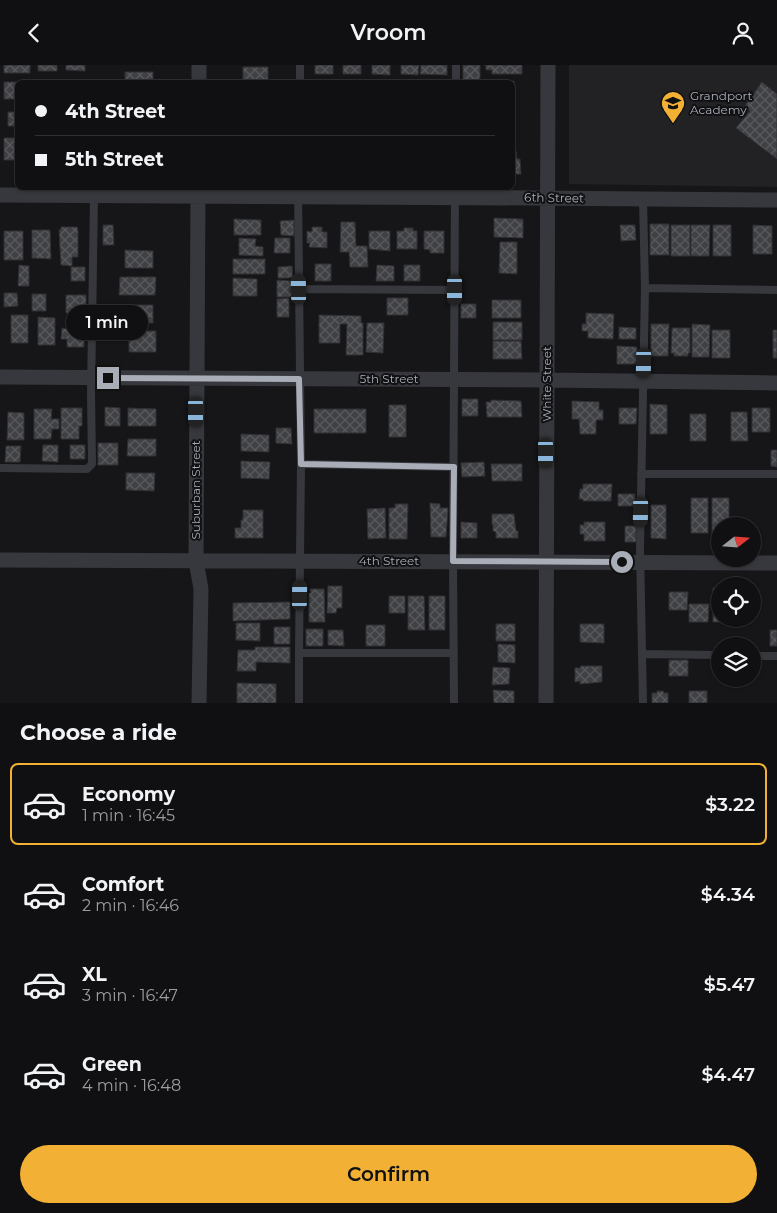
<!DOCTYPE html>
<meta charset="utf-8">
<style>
body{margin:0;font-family:Montserrat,sans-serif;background:#1e1e20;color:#f1f3f6;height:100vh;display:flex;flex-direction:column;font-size:19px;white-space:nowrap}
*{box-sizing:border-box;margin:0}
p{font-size:16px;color:#9c9d9f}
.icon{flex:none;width:28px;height:28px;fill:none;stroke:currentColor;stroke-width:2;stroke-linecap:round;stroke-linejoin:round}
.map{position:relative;height:638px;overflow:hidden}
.drawer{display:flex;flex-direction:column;background:#101012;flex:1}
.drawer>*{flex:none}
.top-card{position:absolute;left:15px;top:15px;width:500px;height:110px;border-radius:8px;box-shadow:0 1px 4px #0004,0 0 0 1px #303032;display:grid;align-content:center;height:110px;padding:0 20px;background:#101012}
.needle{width:32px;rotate:73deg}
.buttons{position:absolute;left:711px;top:452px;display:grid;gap:10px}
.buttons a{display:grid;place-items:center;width:50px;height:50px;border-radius:50%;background:#101012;box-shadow:0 1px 4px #0004,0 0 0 1px #303032;font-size:25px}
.end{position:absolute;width:22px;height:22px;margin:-11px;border:6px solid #a8adb8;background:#111;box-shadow:0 0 0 2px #111}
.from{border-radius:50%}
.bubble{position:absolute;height:35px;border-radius:18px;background:#101012;box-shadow:0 1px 4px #0004,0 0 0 1px #303032;font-size:16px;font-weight:600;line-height:35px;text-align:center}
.car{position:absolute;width:15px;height:30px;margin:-15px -8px;border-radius:6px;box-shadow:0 0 4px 1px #0007;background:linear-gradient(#222 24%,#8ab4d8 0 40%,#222 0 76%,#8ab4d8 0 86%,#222 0)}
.top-card b{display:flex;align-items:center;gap:18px;height:48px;font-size:19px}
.top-card b+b{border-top:1px solid #303032}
.top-card i{width:12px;height:12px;background:#f1f3f6}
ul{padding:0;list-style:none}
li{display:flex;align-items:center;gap:15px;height:82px;margin:0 10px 8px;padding:0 10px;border:2px solid transparent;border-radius:8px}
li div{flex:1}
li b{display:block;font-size:19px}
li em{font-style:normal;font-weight:600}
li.selected{border-color:#f2b134}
li>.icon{width:45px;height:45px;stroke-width:1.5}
h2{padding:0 20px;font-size:22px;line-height:60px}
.primary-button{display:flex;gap:10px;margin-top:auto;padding:10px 20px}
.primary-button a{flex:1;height:58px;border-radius:30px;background:#f2b134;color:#111;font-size:20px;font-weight:600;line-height:58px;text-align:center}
header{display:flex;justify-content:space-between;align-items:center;height:65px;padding:0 20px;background:#101012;font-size:22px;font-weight:600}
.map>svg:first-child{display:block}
</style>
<header><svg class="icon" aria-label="back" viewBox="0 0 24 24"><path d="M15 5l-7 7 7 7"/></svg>Vroom<svg class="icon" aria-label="person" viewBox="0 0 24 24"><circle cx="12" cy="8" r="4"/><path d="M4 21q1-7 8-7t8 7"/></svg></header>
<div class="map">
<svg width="777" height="638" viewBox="0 0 777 638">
<defs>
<pattern id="building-cross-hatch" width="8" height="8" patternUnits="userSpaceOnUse" patternTransform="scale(1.25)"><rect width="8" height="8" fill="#404145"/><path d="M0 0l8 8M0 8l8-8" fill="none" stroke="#595a5e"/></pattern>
</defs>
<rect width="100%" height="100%" fill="#161618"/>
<path fill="#222225" d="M569 0H777V122L569 119Z"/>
<path fill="url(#building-cross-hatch)" stroke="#303034" d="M4 0H30V8H4Z
M38 0H57V6H38Z
M66 0H85V6L66 5Z
M315 0H333V9H315Z
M343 0H361V9H343Z
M372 0H390V10L372 9Z
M401 0H419L418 10 401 9Z
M421 0H447V10L420 9Z
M463 0H480V15H463Z
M484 0H522V9H492V5H486V0Z
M243 2H268V18H243Z
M125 7H153V18H125Z
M514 16V50H512V18L497 17Z
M4 17H18V34H4Z
M762 17 777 29V94L736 63 750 46 745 41Z
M8 47H18V61H8Z
M4 73H18V95H4Z
M512 86H516L517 94H520L521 109H512Z
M494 153 523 154V173L494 172Z
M234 154 261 155V170H234Z
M294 155V171L281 170 280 156Z
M341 157H355L356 181H367L368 202H350L349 187H340Z
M650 159H669V190H650Z
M103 160H113L114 180H103Z
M620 160H635L636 175 621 176Z
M671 160H690V191H671Z
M691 160H710L709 191H691Z
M713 160H731V191H713Z
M753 160 772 161V189H753Z
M61 162H77L78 165V192H72V201L61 200 59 165 61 164Z
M312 162H322V167H327V183L309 182 310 178H307V166L312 167Z
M404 163H413V166H417V184H397V166H404Z
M32 165H50L51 194 32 193Z
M4 166H23V195H4Z
M369 166H390V186L369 184Z
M424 166H444V188H430V185L424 184Z
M239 173 256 174 255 181 263 182V191L239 190Z
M275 173H290V188H274Z
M500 177H517V209L499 208Z
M125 185 153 186V203H125Z
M233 194H265V209H233Z
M315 199H331V216H315Z
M19 200 29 201V221H18Z
M377 200 394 201V216H376Z
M404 200H420V216H404Z
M292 201 293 213H278V202Z
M71 202H85V216H71Z
M120 212H156L155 230H119Z
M233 213 257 214V231H233Z
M277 215 293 216V232H277Z
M4 228H17L18 241 4 242Z
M32 229H46V246H32Z
M66 230H86V248H66Z
M289 233V252H277V234Z
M387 233H408V250H387Z
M492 235H521V253H492Z
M461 239H476V253H461Z
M125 240H153V258L125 257Z
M586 248 614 249 613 274 588 273V266H582V259H586Z
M11 250H28V278H11Z
M319 250 361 251V258H363V290H346L347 259H340V278H319Z
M38 252 55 253V280H38Z
M67 254H84V282H67V274H61L62 263 67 264Z
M493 257H522V275H493Z
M367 258H384L383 288 366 287Z
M651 259H669L668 291H651Z
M692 259 710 260 709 292H692Z
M619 262 636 263V274H619Z
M672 263H690V288H688V291H674V288H671Z
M712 265H730V293H712Z
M773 265H777V293H773Z
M129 266H156V287H129Z
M493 276H521L522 294H493Z
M617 281 637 282V299H617Z
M462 334H478V351H462Z
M491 335 521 336 522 352H487L486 337H491Z
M572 336 599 337V345H603V355H596V369H580L579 354H572Z
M650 339 667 340V369H650Z
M389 340H406V372H389Z
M105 342 120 343V361H105Z
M61 343H82V361H79V374H61Z
M128 343 156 344V361H128Z
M619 343H637L636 359H619Z
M752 343H770V367H752Z
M34 344H52L51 354H59V364H52L51 374H34Z
M314 344H366V368H314Z
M8 347 24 348V375H7Z
M731 347H747L748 376H731Z
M690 349H706V376H690Z
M276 363H291L292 379 276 378Z
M241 369 269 370V387L241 386Z
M128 374H156V391H127Z
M98 378H118V400H98Z
M43 380H58V397L42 396Z
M70 380H85V394H70Z
M6 381H21L20 397H5Z
M771 385H777V402L771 401Z
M241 396 270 397 269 414 241 413Z
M484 397 485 411 462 412 461 398Z
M491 399H522V416H492Z
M126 408H155L154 426 126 425Z
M583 419H612L611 436H583V434H579L580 424H583Z
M618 429H635V441H618Z
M691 433H708V468H691Z
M712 433H729V461H720V468H712Z
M430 438 440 439V443H448L446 472H431Z
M395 439H408L407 474H389V443H395Z
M651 440H666V474L651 473Z
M385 443 386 473 368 474 367 444Z
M243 445H263V473H235V463H241V455H243Z
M492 449H514L516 466H518V473H496V467L493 466V460H492Z
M461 457 477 458V473H461Z
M584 457H605V476H584V469H580V460H584Z
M625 461H636V477H625Z
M328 521H342V543H337L336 548H327Z
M713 523H720V557H713Z
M310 524H324L325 557H309V528H311Z
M669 527H688L687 545H669Z
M389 531H405V548H389Z
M408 531H424L425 565H408Z
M429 531H445V565H429Z
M290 537V554L233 556V538Z
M689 539H709L708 557H689Z
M236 558H260V576L236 575Z
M496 559H515V576H496Z
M580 559H604V578L580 577Z
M366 560H385V581H366Z
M274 562H290V579H274Z
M306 564H323V581H306Z
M328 565H343L344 581 328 580Z
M770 565H777V581H770Z
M498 579 515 580V598L498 597Z
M255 582H290V598L256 597V606H237L238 585H255Z
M669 595H688V611H669Z
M581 601H602V617L580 619V616L575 617V603H580Z
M493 602 510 603 509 619 492 620Z
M237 618 276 619V638H237Z
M493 625 514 626V638H494Z
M657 626H663L664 628H668V638H652V628H657Z
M689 626H707V638H689Z"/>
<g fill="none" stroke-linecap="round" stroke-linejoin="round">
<path stroke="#37383d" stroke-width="8" d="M300 18V0
M456 18V0
M298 122 301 399 299 588
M643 134 645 223
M299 224 455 225
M301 399 454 402
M0 403 87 404 92 399 91 329 94 131
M641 409H777
M642 589 720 590
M752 591H777
M299 638V588H454
M454 638 453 497 455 122
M643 638 640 484 645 223 777 225"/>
<path stroke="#37383d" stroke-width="15" d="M199 18V0
M198 122 196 496 201 524 199 638
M0 130 532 133 777 135
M0 312 547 315 777 318
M0 495 777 498
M546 638 548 0"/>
</g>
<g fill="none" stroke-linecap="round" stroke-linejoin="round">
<path stroke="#a8adb8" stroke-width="6" d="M108 313 299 314 301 399 454 402 453 496 622 497"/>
</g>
<defs>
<g id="school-pin" transform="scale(1.25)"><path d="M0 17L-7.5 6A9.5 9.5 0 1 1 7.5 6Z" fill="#f2b134" stroke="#111113"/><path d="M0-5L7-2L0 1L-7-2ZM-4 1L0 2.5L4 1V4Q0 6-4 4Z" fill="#111"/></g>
</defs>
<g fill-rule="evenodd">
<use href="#school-pin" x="673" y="38"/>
</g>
<g text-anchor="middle" stroke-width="4" stroke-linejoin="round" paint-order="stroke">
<g font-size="12" fill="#a8adb8" stroke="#111113" text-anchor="start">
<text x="690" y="35">Grandport<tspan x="690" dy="14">Academy</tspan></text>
</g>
<g font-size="12" fill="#a8adb8" stroke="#111113">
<text transform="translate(554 133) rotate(1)" y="4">6th Street</text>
<text x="389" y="318">5th Street</text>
<text transform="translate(547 319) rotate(-90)" y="4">White Street</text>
<text transform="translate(196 425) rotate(-90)" y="4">Suburban Street</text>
<text x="389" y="500">4th Street</text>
</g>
</g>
</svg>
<div class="buttons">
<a><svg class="needle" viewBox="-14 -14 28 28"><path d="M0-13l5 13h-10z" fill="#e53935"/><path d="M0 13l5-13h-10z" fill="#9c9d9f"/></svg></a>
<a><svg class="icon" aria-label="locate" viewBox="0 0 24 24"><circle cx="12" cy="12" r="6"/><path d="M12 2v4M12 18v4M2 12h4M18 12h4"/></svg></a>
<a><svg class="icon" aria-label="layers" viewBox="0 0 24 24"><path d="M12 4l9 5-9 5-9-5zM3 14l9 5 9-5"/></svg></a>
</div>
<i class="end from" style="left:622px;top:497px"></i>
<i class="end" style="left:108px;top:313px"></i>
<div class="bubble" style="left:66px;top:240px;width:82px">1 min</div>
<i class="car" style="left:299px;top:224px;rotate:359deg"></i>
<i class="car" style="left:455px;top:225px;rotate:180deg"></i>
<i class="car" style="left:644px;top:298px;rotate:181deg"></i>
<i class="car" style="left:196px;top:347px;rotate:180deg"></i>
<i class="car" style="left:546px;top:388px;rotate:180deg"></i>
<i class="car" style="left:641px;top:447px;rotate:181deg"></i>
<i class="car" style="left:300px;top:530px;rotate:1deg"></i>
<div class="top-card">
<b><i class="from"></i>4th Street</b>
<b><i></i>5th Street</b>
</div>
</div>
<section class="drawer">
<h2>Choose a ride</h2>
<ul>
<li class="selected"><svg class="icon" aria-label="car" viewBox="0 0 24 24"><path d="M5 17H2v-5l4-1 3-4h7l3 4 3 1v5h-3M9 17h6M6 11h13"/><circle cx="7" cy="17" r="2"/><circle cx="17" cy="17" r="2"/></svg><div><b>Economy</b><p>1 min · 16:45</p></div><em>$3.22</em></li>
<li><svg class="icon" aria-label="car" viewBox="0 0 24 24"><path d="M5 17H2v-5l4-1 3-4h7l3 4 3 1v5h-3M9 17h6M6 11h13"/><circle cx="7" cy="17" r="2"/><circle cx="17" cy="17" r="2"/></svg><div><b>Comfort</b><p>2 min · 16:46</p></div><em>$4.34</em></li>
<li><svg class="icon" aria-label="car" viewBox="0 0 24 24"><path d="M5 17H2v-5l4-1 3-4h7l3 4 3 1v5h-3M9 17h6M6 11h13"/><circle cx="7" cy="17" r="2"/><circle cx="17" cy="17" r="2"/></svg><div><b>XL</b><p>3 min · 16:47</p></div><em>$5.47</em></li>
<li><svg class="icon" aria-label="car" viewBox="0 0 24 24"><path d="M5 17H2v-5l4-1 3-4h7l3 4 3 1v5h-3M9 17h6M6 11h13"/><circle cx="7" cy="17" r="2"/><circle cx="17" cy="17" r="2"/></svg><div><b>Green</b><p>4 min · 16:48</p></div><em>$4.47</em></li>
</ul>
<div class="primary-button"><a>Confirm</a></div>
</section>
